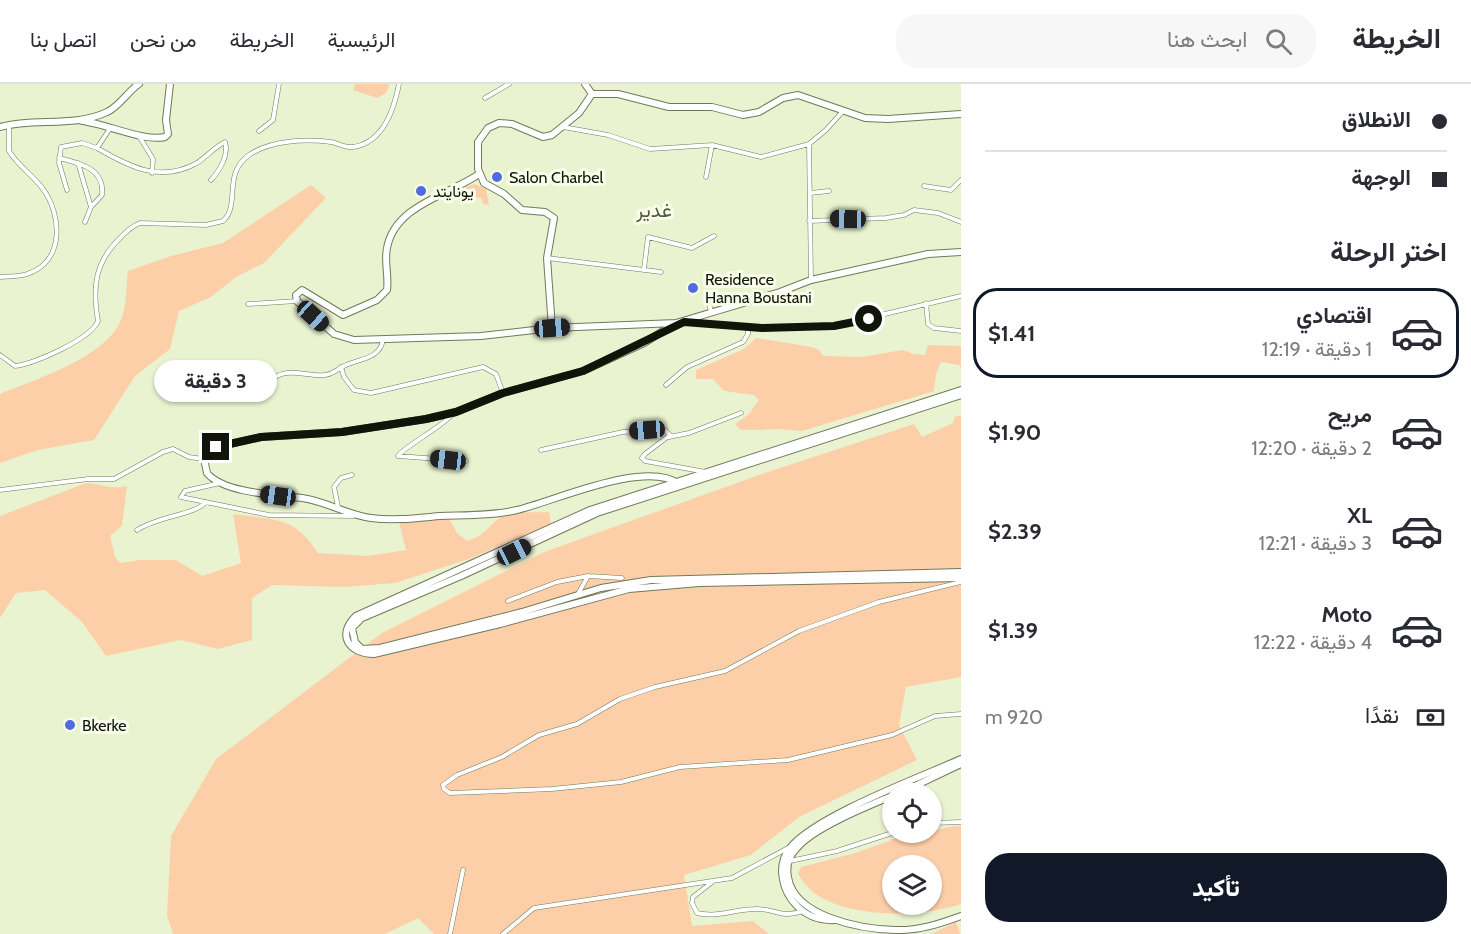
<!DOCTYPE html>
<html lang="ar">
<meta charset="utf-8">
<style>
body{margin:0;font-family:Cabin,Vazirmatn,sans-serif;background:#f7f7f7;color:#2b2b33;direction:rtl;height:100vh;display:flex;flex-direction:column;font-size:22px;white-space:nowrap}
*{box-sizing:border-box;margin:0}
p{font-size:20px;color:#7c7c81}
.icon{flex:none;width:33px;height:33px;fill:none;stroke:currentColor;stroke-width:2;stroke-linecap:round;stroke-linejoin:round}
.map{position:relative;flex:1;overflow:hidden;direction:ltr}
.panel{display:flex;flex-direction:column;background:#fff;width:510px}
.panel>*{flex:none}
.hud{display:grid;align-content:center;height:132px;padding:0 24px;background:#fff}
.tools{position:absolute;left:882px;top:699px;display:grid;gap:12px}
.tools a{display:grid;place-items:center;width:60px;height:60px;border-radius:50%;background:#fff;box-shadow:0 2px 4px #0004;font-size:30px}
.end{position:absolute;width:27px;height:27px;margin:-14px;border:8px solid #111408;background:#fff;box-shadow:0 0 0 3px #fff}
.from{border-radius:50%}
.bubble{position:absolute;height:42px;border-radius:21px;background:#fff;box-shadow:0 2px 4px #0004;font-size:20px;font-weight:800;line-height:42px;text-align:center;direction:rtl}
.car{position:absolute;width:18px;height:36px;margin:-18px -9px;border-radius:8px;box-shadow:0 0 4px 2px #0007;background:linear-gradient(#222 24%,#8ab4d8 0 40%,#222 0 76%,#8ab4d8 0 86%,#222 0)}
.hud b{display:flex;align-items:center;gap:21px;height:57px;font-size:22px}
.hud b+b{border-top:2px solid #e1e1e2}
.hud i{width:15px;height:15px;background:#2b2b33}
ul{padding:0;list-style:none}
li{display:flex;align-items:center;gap:18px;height:90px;margin:0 12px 9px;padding:0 12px;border:3px solid transparent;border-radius:24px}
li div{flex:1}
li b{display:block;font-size:22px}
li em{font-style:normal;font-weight:800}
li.active{border-color:#111827}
li>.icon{width:54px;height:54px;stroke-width:1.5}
h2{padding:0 24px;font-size:27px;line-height:72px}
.pay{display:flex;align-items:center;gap:15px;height:66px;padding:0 24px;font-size:22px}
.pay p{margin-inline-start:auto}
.action{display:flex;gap:12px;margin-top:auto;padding:12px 24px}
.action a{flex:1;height:69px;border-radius:24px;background:#111827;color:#fff;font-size:24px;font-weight:800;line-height:69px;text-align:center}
header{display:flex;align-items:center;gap:36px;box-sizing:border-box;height:84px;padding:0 30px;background:#fff;border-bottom:2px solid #e1e1e2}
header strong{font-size:28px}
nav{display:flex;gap:33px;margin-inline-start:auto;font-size:21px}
.search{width:420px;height:54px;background:#f7f7f7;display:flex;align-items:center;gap:15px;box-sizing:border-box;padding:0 21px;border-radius:24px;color:#7c7c81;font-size:22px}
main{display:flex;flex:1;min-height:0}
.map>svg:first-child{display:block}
</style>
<header>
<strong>الخريطة</strong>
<div class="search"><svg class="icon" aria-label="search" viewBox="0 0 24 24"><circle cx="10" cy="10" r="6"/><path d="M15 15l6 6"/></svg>ابحث هنا</div>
<nav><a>الرئيسية</a><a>الخريطة</a><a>من نحن</a><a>اتصل بنا</a></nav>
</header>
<main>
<section class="panel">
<div class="hud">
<b><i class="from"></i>الانطلاق</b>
<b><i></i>الوجهة</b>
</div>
<h2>اختر الرحلة</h2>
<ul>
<li class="active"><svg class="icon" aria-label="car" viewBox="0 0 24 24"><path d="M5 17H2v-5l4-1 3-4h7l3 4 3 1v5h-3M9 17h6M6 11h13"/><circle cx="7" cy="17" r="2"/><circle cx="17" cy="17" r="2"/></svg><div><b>اقتصادي</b><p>1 دقيقة · 12:19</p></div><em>$1.41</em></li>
<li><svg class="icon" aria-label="car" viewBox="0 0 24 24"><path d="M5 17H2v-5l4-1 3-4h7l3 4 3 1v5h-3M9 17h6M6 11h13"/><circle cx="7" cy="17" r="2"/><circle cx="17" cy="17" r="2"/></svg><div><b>مريح</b><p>2 دقيقة · 12:20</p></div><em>$1.90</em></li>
<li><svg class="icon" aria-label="car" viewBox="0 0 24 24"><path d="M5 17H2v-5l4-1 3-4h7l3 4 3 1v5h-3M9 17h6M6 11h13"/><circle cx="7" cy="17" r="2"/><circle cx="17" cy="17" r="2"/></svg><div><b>XL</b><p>3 دقيقة · 12:21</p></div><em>$2.39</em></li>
<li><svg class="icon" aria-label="car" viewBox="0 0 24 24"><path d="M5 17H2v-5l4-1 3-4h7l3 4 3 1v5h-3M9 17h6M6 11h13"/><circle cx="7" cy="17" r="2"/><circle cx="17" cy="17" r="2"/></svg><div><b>Moto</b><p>4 دقيقة · 12:22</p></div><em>$1.39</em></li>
</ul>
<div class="pay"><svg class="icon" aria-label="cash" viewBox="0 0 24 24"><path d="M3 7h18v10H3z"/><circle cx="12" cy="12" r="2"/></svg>نقدًا<p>920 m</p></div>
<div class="action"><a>تأكيد</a></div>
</section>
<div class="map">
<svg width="961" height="850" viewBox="0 0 961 850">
<rect width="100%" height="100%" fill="#e9f3d0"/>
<path fill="#fdcfa9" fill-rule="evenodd" d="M355 0H390L386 9 377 14 353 6Z
M475 100 486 105 489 121 483 120 481 114 467 112 465 103Z
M311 101 326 114 264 179 236 193 211 213 179 227 170 265 135 292 94 356 38 366 0 379V310C36 295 109 273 122 233 127 219 126 202 128 187L171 172 223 159Z
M756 254 812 263 819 266 823 272 861 273 903 266 913 270 925 271 928 261 961 262V284L959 281 941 278 936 290 934 307 802 347 781 345 741 346 735 340 749 330 759 316 754 311 724 307 713 295H696V286L744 265Z
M955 332H961V593L906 603 899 641 917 676 799 733 751 771 684 791 692 842 753 837 769 850H434L418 834 385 850H173L167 832 171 752 216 675 382 549 544 468 762 390 914 340 922 353 953 339Z
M86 399C101 400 113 406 127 402L122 442 110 452 115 473 120 479 140 476H176L202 492 241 479 233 430C272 436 295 431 318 469L368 472 406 466 399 438 449 434 457 449 467 457C488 451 490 437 506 431 518 427 536 429 549 428L551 440 469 475 395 499 345 503 272 501 252 514V556L218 565 181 556 106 572 82 538 45 506 16 509 0 534V432Z
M955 742H961V820C919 835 819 837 798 789L801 783 855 769 897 754ZM892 782H932V820H892Z
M956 838 960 850H931Z"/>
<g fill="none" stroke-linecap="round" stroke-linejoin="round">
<g stroke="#70795a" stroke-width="5">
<path id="street" d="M485 14 509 0
M111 43 97 64C128 82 159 99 195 80 206 74 214 63 225 58 229 71 220 86 211 96
M563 43 608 51 650 65 712 61 761 73 809 60 826 46 843 27
M259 47 273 36 279 0
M139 52 153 75 152 89
M809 60 811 196
M59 74C79 79 105 84 102 111L91 123 85 138
M78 79 91 123
M706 93 712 61
M924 102 951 106 961 96
M67 106 59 79 61 63 82 59 97 64
M810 109 829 107
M809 137 886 134 904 131 914 126 938 129 961 138
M547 174 661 188
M644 185 648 153 692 164 714 152
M0 193C9 192 19 193 27 190 65 178 62 131 43 105 33 91 18 82 9 67V41
M926 219 928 240 934 244 961 247
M248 220 297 217
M711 228 708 214 716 211
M687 237 762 244 834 242 961 212
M0 271 15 282C33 281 92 254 98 237 92 202 95 178 121 153 127 147 132 142 140 139L206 141 223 137C241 121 222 90 249 71 271 56 305 55 331 58 338 59 345 64 353 63 383 59 394 26 399 0
M341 283 344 293 354 306 371 309 483 283 496 290 503 309
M666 301 687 283 743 258 748 250V242
M242 308 266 307C271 302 271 295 277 292 291 284 310 293 325 291 333 290 335 287 342 283 357 274 379 277 383 256
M453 330C443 342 401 365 398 372L466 377
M669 353 689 349 741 329
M541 366 623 348 665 346 670 351 645 370 642 374 645 377 706 388
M220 399 185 407 181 413 269 431 353 432
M0 406 88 395H114L163 368 173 365 189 373 203 375
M338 423 334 403 341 394 352 391
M137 446C158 432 195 431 206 418
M961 498 879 518 799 547 725 587 655 603 620 615 577 640 539 651 502 673 457 691 443 701 444 705 450 709 552 705 621 698 680 683 788 676 892 651 935 632 961 630
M578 510 588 492 622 494
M508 517 557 498 588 492
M932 739 961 738
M790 777 837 767 895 748
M711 799 693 813 692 819 697 829C717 834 736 825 755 825 776 824 778 835 803 827
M450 850 463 786
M503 850 534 824 732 794 788 764"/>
</g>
<g stroke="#70795a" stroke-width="8">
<path id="secondary" d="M592 10H618L669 23H712L743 31 759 28 783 14 798 11 865 34 888 35 961 30
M82 37C107 40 144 58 165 53L168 50 166 36 170 0
M0 43C35 33 73 44 107 28 119 23 128 7 139 0
M479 90C449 111 395 121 387 164 384 178 389 192 387 206L377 216 343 231 302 206 296 211 297 217 334 250 354 256 481 252 552 244 676 239 780 208 811 196 928 170 961 168
M676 239 644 259 583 287 503 309 456 328 426 335 342 348 261 353 216 363 204 375 207 389C223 409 277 411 302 414 326 417 347 431 371 434 394 437 417 434 440 432 465 431 492 432 517 426 555 417 646 375 679 400
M552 244 547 174 554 134 545 128 522 126 504 110 484 99 478 85V58L488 44 499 39 512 40 543 53 552 51 579 29 592 10 585 0
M961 306 590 426 356 532C336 551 349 570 374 570L500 540 629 505 699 499 961 494
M961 311 597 429 461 492 362 534 352 544 355 558 362 565 380 564 522 528 601 504 651 496 961 488
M898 710 961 680
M892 712C868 722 813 744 797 764 789 772 786 783 788 793 794 833 861 845 895 846 918 847 939 840 961 832
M835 836C821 837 807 832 797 822 782 807 776 781 790 764 815 732 921 693 961 675"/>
</g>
<use href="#street" stroke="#fff" stroke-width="4"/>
<use href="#secondary" stroke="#fff" stroke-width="6"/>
</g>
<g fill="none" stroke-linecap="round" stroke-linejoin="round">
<path stroke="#111408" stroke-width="8" d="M216 363 261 353 342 348 426 335 456 328 503 309 583 287 684 238 762 244 834 242 869 235"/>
</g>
<g fill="#506be0" stroke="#f8fee9" stroke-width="2">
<circle cx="497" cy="93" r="6"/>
<circle cx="421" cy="107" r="6"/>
<circle cx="693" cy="204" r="6"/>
<circle cx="70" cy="641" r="6"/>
</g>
<g text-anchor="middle" stroke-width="6" stroke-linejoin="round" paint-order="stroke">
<g font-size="16" fill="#111408" stroke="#f8fee9" text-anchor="start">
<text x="509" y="99">Salon Charbel</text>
<text x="433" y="113">يونايتد</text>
<text x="705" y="201">Residence<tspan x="705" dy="18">Hanna Boustani</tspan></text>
<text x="82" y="647">Bkerke</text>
</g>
<g font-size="20" fill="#525a3c" stroke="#f8fee9">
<text x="654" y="133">غدير</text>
</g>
</g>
</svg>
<div class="tools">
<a><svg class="icon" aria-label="locate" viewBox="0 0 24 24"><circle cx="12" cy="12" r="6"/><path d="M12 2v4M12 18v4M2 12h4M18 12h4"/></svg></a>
<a><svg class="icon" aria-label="layers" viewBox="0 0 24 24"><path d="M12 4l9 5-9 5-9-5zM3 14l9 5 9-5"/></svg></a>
</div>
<i class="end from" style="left:869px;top:235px"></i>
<i class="end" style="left:216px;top:363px"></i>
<div class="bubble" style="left:154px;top:276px;width:123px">3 دقيقة</div>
<i class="car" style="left:848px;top:135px;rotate:271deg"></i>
<i class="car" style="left:313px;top:232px;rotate:132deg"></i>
<i class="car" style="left:552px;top:244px;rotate:86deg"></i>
<i class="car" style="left:647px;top:346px;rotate:266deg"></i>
<i class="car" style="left:448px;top:376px;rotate:277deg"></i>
<i class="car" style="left:278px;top:412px;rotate:278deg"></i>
<i class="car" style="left:514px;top:468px;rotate:64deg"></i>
</div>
</main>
